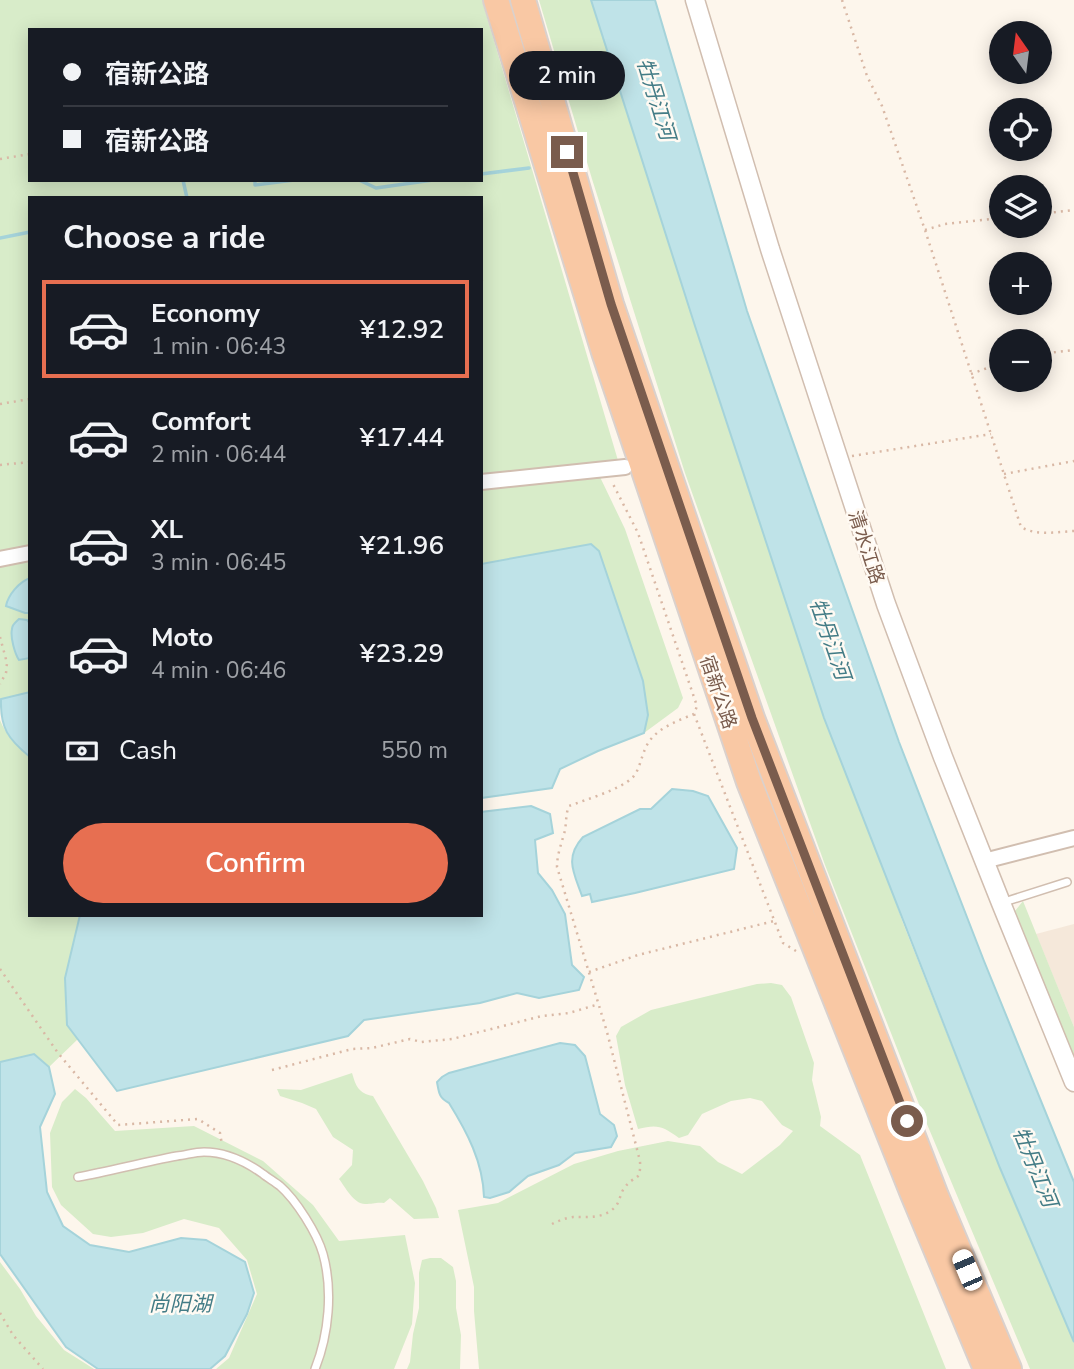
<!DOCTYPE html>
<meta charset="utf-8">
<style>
body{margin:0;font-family:"Nunito Sans","Noto Sans SC",sans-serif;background:#242831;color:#f1f3f6;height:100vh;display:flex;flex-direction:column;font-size:26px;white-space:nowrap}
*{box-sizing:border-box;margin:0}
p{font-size:23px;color:#9ea1a6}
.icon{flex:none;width:38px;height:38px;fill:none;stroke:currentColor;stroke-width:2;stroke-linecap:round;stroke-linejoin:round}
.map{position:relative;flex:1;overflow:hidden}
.drawer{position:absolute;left:28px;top:196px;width:455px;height:721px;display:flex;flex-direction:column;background:#171b24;border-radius:0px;box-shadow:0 4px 18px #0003}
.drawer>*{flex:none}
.banner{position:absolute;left:28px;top:28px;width:455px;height:154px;border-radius:0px;box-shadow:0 4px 18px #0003;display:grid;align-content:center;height:154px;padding:0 35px;background:#171b24}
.needle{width:46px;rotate:346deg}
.tools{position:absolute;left:989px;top:21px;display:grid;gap:14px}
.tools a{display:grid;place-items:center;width:63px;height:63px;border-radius:50%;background:#171b24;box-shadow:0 4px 18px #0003;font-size:35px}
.end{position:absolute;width:32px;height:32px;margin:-16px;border:9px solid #7a5c4d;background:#fff;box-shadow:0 0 0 4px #fff}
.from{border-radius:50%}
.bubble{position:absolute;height:49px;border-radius:24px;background:#171b24;box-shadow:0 4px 18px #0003;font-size:23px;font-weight:600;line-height:49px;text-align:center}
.car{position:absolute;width:21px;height:42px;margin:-21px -10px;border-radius:9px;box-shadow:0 0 5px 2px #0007;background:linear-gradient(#fff 24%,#345 0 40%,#fff 0 76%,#345 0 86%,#fff 0)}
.banner b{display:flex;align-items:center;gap:24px;height:66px;font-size:26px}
.banner b+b{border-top:2px solid #363941}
.banner i{width:18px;height:18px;background:#f1f3f6}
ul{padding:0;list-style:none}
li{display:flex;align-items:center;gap:21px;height:98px;margin:0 14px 10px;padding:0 21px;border:4px solid transparent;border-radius:0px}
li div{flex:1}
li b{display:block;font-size:26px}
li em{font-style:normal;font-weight:600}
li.selected{border-color:#e76f51}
li>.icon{width:63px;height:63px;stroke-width:1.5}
h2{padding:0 35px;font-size:32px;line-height:84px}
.pay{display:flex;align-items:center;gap:18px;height:77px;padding:0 35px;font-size:26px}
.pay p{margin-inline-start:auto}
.primary-button{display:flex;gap:14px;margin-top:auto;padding:14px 35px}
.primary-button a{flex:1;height:80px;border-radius:42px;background:#e76f51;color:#fff;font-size:28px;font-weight:600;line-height:80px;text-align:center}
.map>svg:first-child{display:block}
</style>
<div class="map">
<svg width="1074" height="1369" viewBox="0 0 1074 1369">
<rect width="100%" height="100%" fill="#fdf6ec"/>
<path fill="#f5e8da" d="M1074 924V1027L1036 934Z"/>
<path fill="#d8ecc9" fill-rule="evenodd" d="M0 0H482L622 474 600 477 625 529 683 698 678 708 644 733 648 715 643 681 599 552 591 544 481 564V198H30V692L1 699 0 703ZM30 30H481V180H30Z
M539 0H591L758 514 903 923 1000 1168 1074 1342V1369H1030L924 1117 825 865 685 473 592 179Z
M0 720C6 735 17 747 30 757V915H80L65 978 67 1025 78 1039 49 1067 34 1055 0 1062Z
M1023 901 1074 1027V1055L1071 1053 1014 915 1015 911Z
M771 983 782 985 791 997 814 1063 812 1080 821 1117 820 1126 860 1155 946 1369H479L474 1311V1287L458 1210 498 1203 574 1164 618 1151 668 1141 700 1146 718 1162 742 1174 780 1145 793 1131 782 1125 762 1101 750 1098 731 1101 702 1114 688 1135 679 1138C663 1126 657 1124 638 1129L625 1085 616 1036 621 1027 651 1010 757 984Z
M352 1073C356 1086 358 1093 373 1096L423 1181 436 1208 439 1218 414 1219 390 1198 384 1203C376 1202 373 1204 365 1204 354 1204 345 1187 339 1179L352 1165 353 1150 333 1137 316 1109 302 1103 280 1096 277 1089 301 1090Z
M75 1089 86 1098 115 1131 194 1126 263 1161 313 1205 339 1241 405 1235 415 1283 412 1324 394 1369H216L229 1358 257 1294 247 1260 219 1228 184 1219 143 1233 111 1237 93 1234 61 1205 52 1187 50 1133 62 1102Z
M430 1258H441L453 1267 456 1281V1308L461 1335 460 1369H407L410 1362 413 1334 419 1308V1273L422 1260Z
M0 1262 20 1289 36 1316 64 1350 94 1369H0Z"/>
<path fill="#bfe3e8" stroke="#a5d3da" stroke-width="2" d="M591 0H655L747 311 819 516 899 742 984 961 1074 1182V1342L1000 1168 824 718 695 326Z
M591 544 599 551 643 681 648 715 644 733 598 751 560 769 552 788 481 798V564Z
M30 578V613H25L6 606C8 595 19 582 30 578Z
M19 619 27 620 30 624V658L19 660C15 654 10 637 12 629 12 624 16 622 19 619Z
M30 692V757C8 739 0 728 1 699Z
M672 789 693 791 708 796 737 848 734 869 635 893 592 902 590 894 582 896C574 873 564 858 583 837L640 809H651Z
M531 806 550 814 553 833 535 840 538 873 552 890 565 914 572 965 584 977 579 990 539 998 517 993 480 1003 364 1020 348 1036 117 1091 67 1025 65 978 80 915H481V812Z
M560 1043 575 1045 585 1056 600 1114 614 1125 617 1136 611 1147 575 1153 559 1165 528 1176 509 1192 490 1198 484 1197C483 1162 467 1132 449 1103 439 1098 439 1093 437 1082L442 1077 449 1073Z
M34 1054 49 1067 55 1094 40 1127 47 1192 63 1226 90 1245 129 1252 181 1238 206 1240 245 1262 254 1293 247 1314 225 1356 210 1369H98L66 1347 0 1254V1062Z"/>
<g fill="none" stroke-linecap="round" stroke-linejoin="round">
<path stroke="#a5d3da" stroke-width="3.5" d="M481 174 529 168
M183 180 187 198
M255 180V185L294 180
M359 180 376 188 433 180
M0 238 30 232"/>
<g stroke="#d1beb0" stroke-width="10">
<path id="service" d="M1001 903 1067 882
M78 1177C111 1171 144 1162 177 1156 186 1155 195 1152 204 1152 226 1152 245 1161 263 1174 268 1178 275 1182 280 1186 296 1200 317 1233 323 1254 333 1290 329 1334 315 1369"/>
</g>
<g stroke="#d1beb0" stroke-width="18">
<path id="minor" d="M481 482 625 467
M0 559 30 553
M984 861 1074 838"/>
</g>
<g stroke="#d1beb0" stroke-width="21">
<path id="tertiary" d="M695 0 770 249 886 604 943 757 1001 903 1074 1082"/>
</g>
<g stroke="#dad1cd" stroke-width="28">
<path id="trunk" d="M496 0 604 352 749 782 913 1194 986 1369
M523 0 611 304 752 718 936 1196 1009 1369"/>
</g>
<path stroke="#d9b8a5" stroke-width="2.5" stroke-dasharray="2 5" stroke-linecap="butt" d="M842 0 867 76 882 106 925 230 1021 527C1036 536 1057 532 1074 531
M0 159 30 154
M1040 214 1074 210
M925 230 945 224 1001 218
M481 280 486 279
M1040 354 1074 350
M971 374 1001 363
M0 404 30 399
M852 456 991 434
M0 465 30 462
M1004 474 1074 461
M0 637 7 663 6 673 0 684
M694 714 783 943 796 951
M0 969 58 1053 118 1125 198 1119 220 1133 222 1145
M589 972 638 955 774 921
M272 1070 352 1049 372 1048 410 1039 421 1042 452 1039 542 1016 569 1013 599 1004
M552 1224C558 1221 565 1218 573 1217 586 1217 604 1219 615 1207 620 1202 620 1193 625 1187 635 1174 641 1183 640 1161L607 1032 557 867C557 855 561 845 564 834 567 824 565 815 569 806 587 799 620 790 633 777 640 769 641 757 646 747 654 729 677 721 694 714L697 706 638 533 612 482
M0 1313 13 1335 43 1369"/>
<use href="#service" stroke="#fff" stroke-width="7"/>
<use href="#minor" stroke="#fff" stroke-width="14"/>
<use href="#tertiary" stroke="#fff" stroke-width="18"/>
<use href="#trunk" stroke="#f9c8a4" stroke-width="24"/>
</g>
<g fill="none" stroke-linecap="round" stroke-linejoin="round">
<path stroke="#7a5c4d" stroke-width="9" d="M567 152 611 304 752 718 907 1121"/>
</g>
<g text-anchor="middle" stroke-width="5" stroke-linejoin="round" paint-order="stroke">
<g font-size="19" fill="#7a5c4d" stroke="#fffaf3">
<text transform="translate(867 547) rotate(72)" y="7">清水江路</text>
<text transform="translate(719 692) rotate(71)" y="7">宿新公路</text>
</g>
<g font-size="21" font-style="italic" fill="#437c86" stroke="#fffaf3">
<text transform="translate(656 99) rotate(73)" y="7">牡丹江河</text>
<text transform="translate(830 639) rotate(71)" y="7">牡丹江河</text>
<text transform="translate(1035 1167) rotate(68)" y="7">牡丹江河</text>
<text x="180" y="1311">尚阳湖</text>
</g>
</g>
</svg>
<div class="tools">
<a><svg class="needle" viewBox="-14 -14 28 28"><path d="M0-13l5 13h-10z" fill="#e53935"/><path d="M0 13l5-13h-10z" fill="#9ea1a6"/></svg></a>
<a><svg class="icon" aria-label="locate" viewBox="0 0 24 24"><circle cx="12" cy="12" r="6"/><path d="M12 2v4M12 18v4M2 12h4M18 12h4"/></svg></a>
<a><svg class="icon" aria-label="layers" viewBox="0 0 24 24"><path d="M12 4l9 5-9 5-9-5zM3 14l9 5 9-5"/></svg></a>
<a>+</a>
<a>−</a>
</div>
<i class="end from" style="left:907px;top:1121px"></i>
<i class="end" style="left:567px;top:152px"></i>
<div class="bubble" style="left:509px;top:51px;width:116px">2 min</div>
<i class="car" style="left:967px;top:1270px;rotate:337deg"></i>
<div class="banner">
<b><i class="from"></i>宿新公路</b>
<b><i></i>宿新公路</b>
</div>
<section class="drawer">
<h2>Choose a ride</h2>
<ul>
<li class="selected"><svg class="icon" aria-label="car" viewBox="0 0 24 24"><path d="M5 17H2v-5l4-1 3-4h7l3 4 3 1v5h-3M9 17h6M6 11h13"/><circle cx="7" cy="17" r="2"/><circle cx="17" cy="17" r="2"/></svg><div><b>Economy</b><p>1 min · 06:43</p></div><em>¥12.92</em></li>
<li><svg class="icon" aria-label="car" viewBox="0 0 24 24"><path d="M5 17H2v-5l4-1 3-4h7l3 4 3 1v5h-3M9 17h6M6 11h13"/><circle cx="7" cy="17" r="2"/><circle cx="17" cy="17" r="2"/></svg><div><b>Comfort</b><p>2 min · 06:44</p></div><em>¥17.44</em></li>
<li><svg class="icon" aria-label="car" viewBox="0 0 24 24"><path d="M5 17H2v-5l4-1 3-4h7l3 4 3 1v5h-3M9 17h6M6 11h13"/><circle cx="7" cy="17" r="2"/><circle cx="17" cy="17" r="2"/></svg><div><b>XL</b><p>3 min · 06:45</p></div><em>¥21.96</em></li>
<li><svg class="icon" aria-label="car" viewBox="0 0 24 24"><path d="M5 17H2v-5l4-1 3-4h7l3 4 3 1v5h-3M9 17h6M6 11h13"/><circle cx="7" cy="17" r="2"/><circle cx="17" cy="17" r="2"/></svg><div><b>Moto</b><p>4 min · 06:46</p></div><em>¥23.29</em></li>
</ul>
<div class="pay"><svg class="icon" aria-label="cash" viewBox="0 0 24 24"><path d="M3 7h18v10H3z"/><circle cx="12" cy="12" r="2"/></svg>Cash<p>550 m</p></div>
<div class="primary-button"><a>Confirm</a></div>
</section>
</div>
